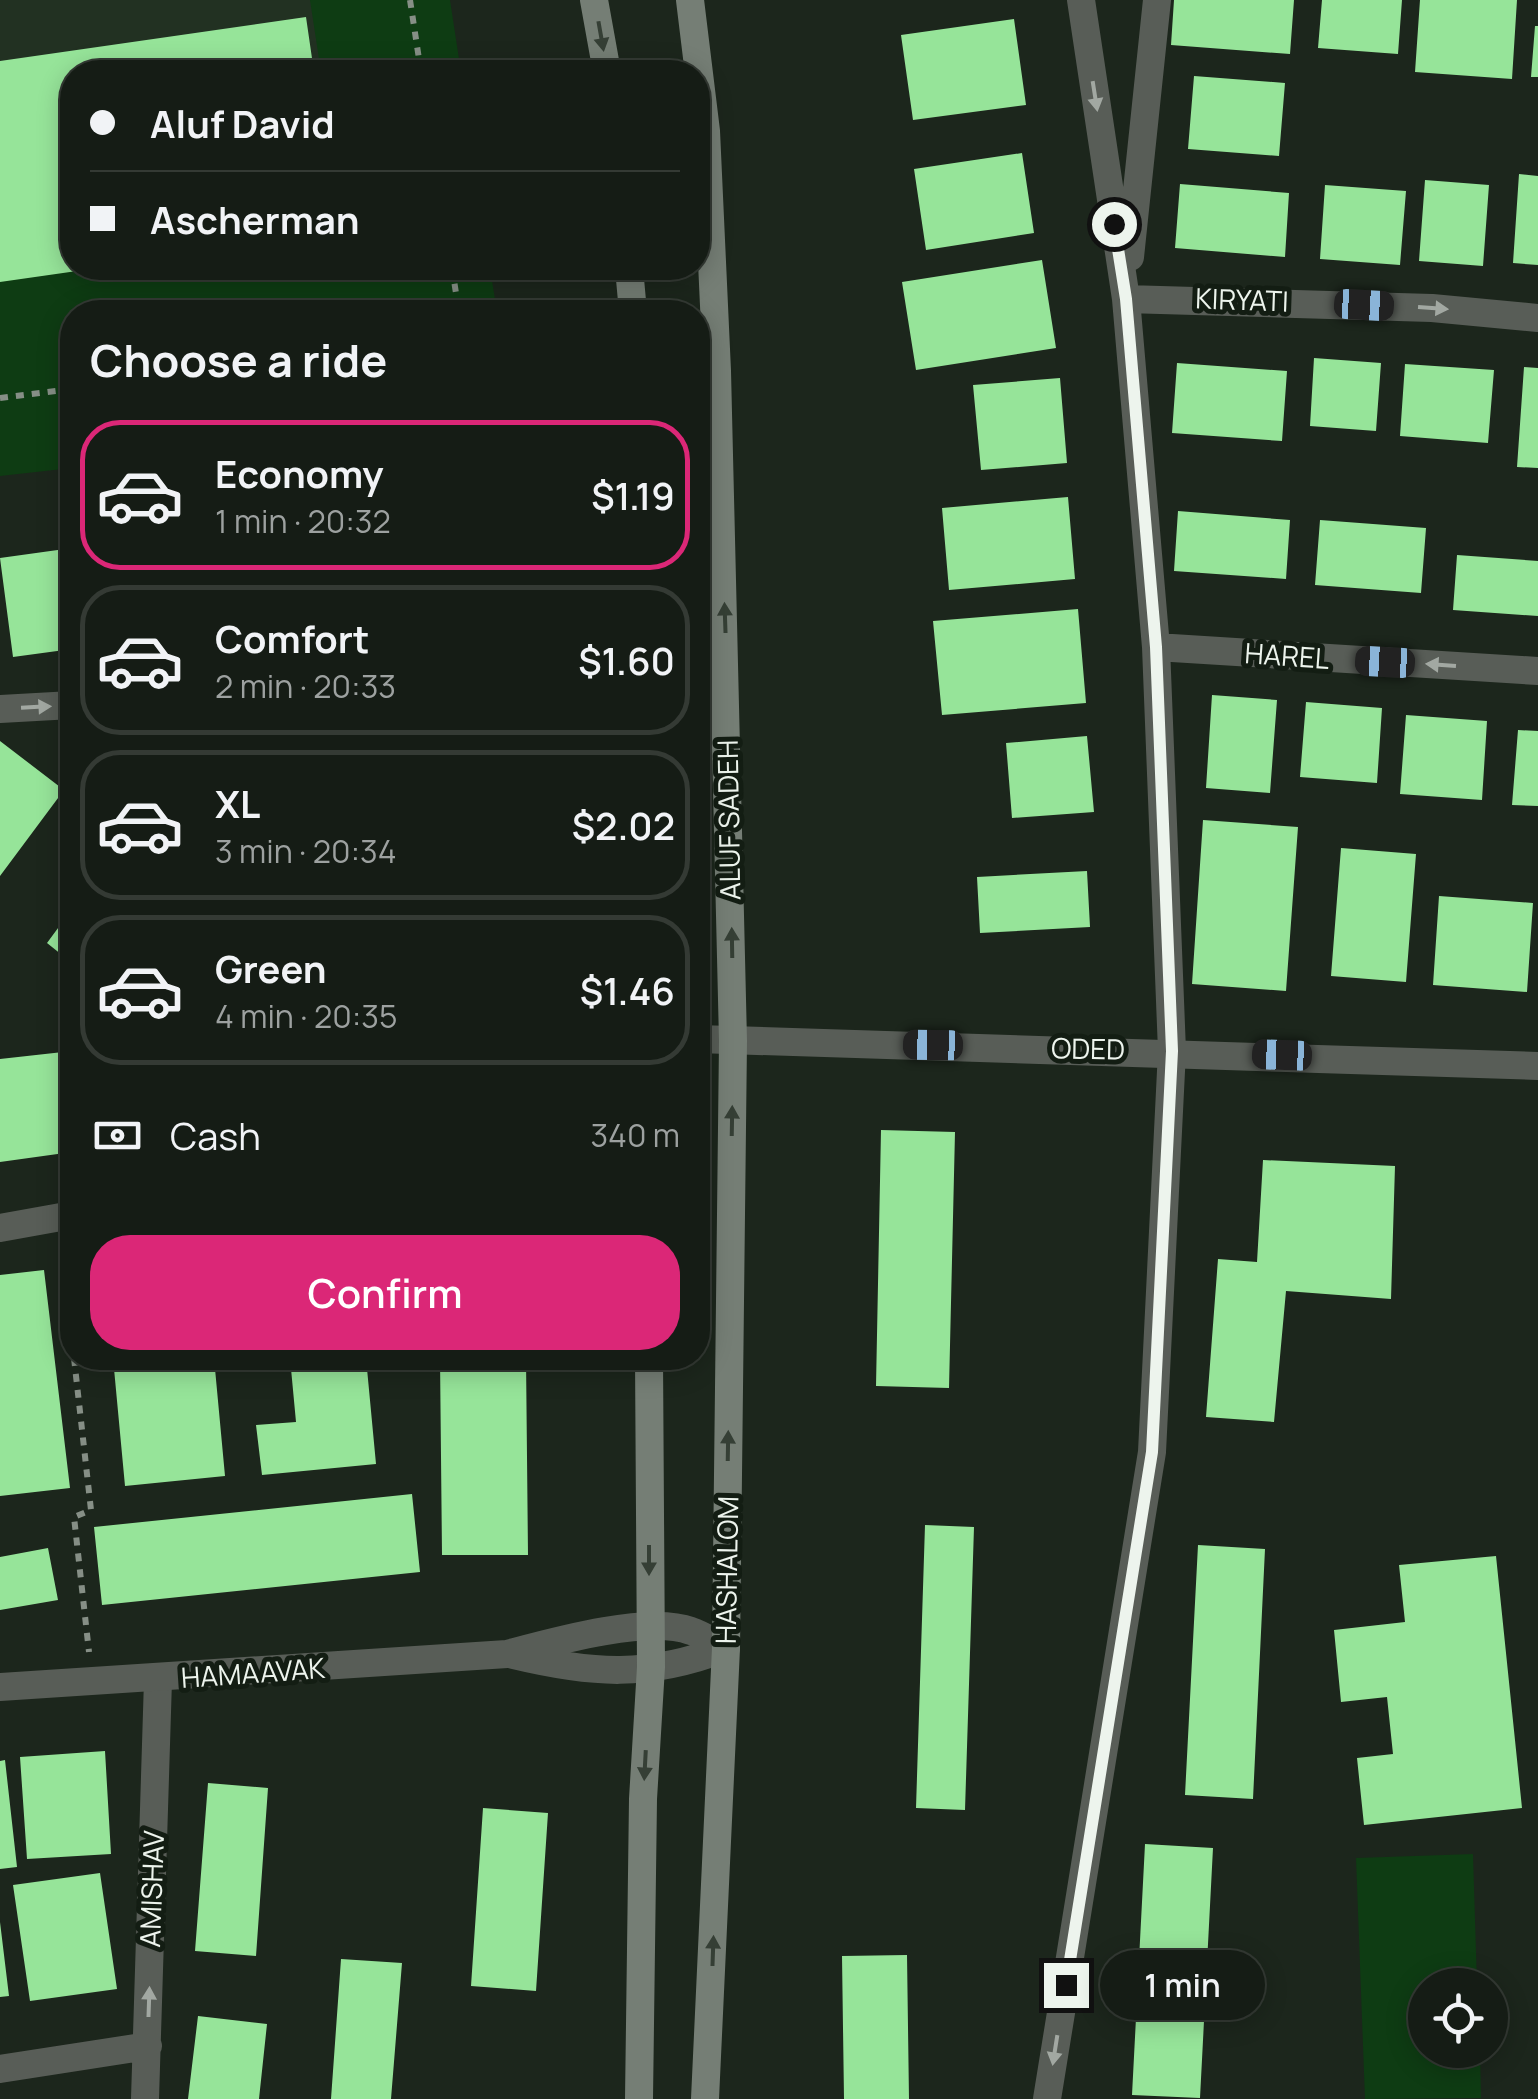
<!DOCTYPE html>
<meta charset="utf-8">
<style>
body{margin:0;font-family:Manrope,sans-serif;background:#222922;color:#f1f3f6;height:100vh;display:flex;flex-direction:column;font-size:38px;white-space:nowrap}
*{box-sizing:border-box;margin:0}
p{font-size:32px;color:#9da1a0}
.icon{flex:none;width:55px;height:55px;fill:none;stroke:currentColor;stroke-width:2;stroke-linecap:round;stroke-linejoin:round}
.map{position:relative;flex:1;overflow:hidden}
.panel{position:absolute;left:60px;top:300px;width:650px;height:1070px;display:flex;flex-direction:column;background:#151c15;border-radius:40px;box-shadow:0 5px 25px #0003,0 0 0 2px #343a34}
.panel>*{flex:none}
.banner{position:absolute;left:60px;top:60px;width:650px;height:220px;border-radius:40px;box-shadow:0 5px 25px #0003,0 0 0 2px #343a34;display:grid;align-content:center;height:220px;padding:0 30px;background:#151c15}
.tools{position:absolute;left:1408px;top:1968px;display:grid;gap:20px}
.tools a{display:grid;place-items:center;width:100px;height:100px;border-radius:50%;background:#151c15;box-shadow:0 5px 25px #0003,0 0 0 2px #343a34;font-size:50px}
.end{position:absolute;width:45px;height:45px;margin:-22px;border:12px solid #edf4ed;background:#111;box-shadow:0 0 0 5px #111}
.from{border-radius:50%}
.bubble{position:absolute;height:70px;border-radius:35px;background:#151c15;box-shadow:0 5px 25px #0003,0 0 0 2px #343a34;font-size:32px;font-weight:600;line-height:70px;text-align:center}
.car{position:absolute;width:30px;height:60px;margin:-30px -15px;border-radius:12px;box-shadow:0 0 8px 2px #0007;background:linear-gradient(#222 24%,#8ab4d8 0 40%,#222 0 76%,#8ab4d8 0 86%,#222 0)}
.banner b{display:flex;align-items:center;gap:35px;height:95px;font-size:38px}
.banner b+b{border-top:2px solid #343a34}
.banner i{width:25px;height:25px;background:#f1f3f6}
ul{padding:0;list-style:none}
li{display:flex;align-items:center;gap:30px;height:150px;margin:0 20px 15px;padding:0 10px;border:5px solid #343a34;border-radius:40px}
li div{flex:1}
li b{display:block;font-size:38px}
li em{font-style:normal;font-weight:600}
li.on{border-color:#db2777}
li>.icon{width:90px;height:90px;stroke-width:1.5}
h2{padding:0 30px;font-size:45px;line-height:120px}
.pay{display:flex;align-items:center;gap:25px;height:110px;padding:0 30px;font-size:38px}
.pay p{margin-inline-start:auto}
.primary-button{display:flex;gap:20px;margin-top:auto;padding:20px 30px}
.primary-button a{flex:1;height:115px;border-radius:40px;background:#db2777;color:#fff;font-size:40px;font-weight:600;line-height:115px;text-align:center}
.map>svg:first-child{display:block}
</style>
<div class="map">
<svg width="1538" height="2099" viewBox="0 0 1538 2099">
<rect width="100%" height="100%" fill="#1c261c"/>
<path fill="#223122" d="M0 0H348L359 72H72V268L0 278Z"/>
<path fill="#0e3c13" d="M310 0H450L461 72H321Z
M72 266 490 268 497 312H72V468L0 476V272Z
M1473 1854 1477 1985H1425V2050H1480L1481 2098 1365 2099 1356 1858Z"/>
<path fill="#96e499" d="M1174 0H1294L1290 54 1171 45Z
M1322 0H1402L1398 54 1318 48Z
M1420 0H1517L1512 79 1415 72Z
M306 17 314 72H72V268L84 270 0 282V61Z
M1014 19 1026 105 913 120 901 35Z
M1535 26H1538V77H1531Z
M1194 76 1285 83 1279 156 1188 149Z
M1022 153 1034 233 926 250 914 169Z
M1519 174 1538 176V265L1513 263Z
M1425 180 1489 185 1483 266 1419 261Z
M1180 184 1289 193 1285 257 1175 248Z
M1325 185 1406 191 1400 265 1320 259Z
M1042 260 1056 348 916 370 902 282Z
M1314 358 1381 363 1376 431 1310 426Z
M1177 363 1287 371 1282 441 1172 433Z
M1405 364 1494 370 1488 443 1400 436Z
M1524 367 1538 368V468L1517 467Z
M1060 378 1067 463 981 470 973 385Z
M1068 497 1075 579 949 590 942 508Z
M1178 511 1290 520 1286 579 1174 571Z
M1320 520 1426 528 1421 593 1315 585Z
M72 548V649L13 657 0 558Z
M1457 555 1538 561V616L1453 610Z
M1078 609 1086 703 942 715 933 621Z
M1212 695 1277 700 1270 793 1206 788Z
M1306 702 1382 708 1377 783 1300 777Z
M1406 715 1487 721 1482 800 1400 794Z
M1518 730 1538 731V806L1512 805Z
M1087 736 1094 812 1012 818 1006 743Z
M0 741 64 790 0 876Z
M1203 820 1298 827 1286 991 1192 984Z
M1341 848 1416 854 1406 982 1331 976Z
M1087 871 1090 927 980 933 977 877Z
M1439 896 1533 903 1527 992 1433 985Z
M72 909V963L47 943Z
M72 1051V1152L0 1162V1059Z
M881 1130 955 1132 949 1388 876 1386Z
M1263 1160 1395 1166 1391 1299 1286 1291 1274 1422 1206 1417 1218 1259 1257 1262Z
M44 1270 70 1488 0 1496V1275Z
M113 1358H214L225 1476 125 1486Z
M290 1358H366L376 1464 262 1475 256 1425 296 1422Z
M440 1358H526L528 1555H442Z
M412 1494 420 1572 102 1605 94 1527Z
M925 1525 974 1527 965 1810 916 1808Z
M1198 1545 1265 1549 1253 1799 1185 1795Z
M48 1548 58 1600 0 1610V1557Z
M1496 1556 1522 1808 1364 1825 1357 1758 1393 1754 1387 1697 1341 1702 1334 1630 1405 1622 1399 1565Z
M105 1751 111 1854 27 1859 20 1757Z
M5 1760 17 1867 0 1869V1761Z
M208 1783 268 1788 256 1956 195 1951Z
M483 1808 548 1813 536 1991 471 1986Z
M1145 1844 1213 1848 1200 2098 1132 2095Z
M100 1873 117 1989 30 2001 13 1885Z
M0 1922 9 1996 0 1997Z
M907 1955 909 2099H844L842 1956Z
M341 1959 402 1963 391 2099H331Z
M198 2016 267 2024 259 2099H188Z"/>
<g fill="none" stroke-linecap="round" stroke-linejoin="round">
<path stroke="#868f86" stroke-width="6" stroke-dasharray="8 8" stroke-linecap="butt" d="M410 0 421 72
M452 268 459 312
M0 398 72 389
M61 1245 72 1343
M74 1358 91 1510 74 1517 89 1652"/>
<path stroke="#585d57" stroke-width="28" d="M1130 257 1157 0
M1126 299 1432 308 1538 318
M1156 647 1538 671
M0 709 72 705
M0 1228 72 1215
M0 2069 148 2046
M145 2099 158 1680
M1047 2099 1152 1452 1172 1051 1156 647 1126 299 1081 0"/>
<path stroke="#585d57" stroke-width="28" d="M698 1039 1538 1066
M513 1655C592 1674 648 1678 726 1648
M0 1687 507 1654C552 1642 647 1615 691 1631 703 1635 715 1643 726 1648"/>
<path stroke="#757e75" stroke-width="28" d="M594 0 607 72
M690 0 706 131 717 371 733 1041 726 1648 705 2099
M629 268 633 312
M639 2099 643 1799 651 1667 649 1358"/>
</g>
<defs><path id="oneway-solid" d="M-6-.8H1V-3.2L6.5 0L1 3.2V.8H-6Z" transform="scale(2.5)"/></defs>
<g fill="#353f35">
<use href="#oneway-solid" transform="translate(601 36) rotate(80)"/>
<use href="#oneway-solid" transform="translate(725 618) rotate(-92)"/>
<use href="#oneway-solid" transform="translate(732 943) rotate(-91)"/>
<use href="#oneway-solid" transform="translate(732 1121) rotate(-89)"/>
<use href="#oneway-solid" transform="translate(728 1446) rotate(-89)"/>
<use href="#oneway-solid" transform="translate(649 1560) rotate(90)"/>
<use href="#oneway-solid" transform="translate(645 1765) rotate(93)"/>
<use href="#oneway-solid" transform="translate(713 1951) rotate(-88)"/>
</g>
<g fill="#a2a8a2">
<use href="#oneway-solid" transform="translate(1095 96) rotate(81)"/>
<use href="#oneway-solid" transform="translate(1433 308) rotate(4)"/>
<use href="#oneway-solid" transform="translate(1441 665) rotate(-176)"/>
<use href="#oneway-solid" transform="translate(36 707) rotate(-3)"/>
<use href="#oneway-solid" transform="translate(149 2002) rotate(-88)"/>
<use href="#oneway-solid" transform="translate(1055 2050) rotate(99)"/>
</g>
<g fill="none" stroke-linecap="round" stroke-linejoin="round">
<path stroke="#edf4ed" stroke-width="12" d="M1066 1985 1152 1452 1172 1051 1156 647 1126 299 1114 224"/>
</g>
<g text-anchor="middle" stroke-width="10" stroke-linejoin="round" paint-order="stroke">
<g font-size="28" fill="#edf4ed" stroke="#131d13">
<text transform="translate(1242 300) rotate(2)" y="10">KIRYATI</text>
<text transform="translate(1287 656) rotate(4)" y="10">HAREL</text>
<text transform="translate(729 820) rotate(-91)" y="10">ALUF SADEH</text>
<text transform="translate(1088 1049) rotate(1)" y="10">ODED</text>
<text transform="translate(727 1570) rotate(-89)" y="10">HASHALOM</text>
<text transform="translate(253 1673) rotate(-4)" y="10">HAMAAVAK</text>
<text transform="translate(152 1889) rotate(-88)" y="10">AMISHAV</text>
</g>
</g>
</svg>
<div class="tools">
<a><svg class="icon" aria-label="locate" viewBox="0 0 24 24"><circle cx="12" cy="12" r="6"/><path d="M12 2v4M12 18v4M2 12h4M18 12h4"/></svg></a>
</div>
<i class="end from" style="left:1114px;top:224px"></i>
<i class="end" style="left:1066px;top:1985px"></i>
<div class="bubble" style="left:1100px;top:1950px;width:165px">1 min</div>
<i class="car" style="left:1364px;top:305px;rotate:93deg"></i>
<i class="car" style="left:1385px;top:662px;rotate:273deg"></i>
<i class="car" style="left:933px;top:1045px;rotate:271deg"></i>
<i class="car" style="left:1282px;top:1055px;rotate:272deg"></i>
<div class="banner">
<b><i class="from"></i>Aluf David</b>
<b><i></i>Ascherman</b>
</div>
<section class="panel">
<h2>Choose a ride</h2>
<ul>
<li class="on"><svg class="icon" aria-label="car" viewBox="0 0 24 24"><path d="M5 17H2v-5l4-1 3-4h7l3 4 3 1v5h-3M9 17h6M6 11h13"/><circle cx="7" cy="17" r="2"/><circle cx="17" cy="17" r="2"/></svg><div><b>Economy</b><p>1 min · 20:32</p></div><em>$1.19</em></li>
<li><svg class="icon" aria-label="car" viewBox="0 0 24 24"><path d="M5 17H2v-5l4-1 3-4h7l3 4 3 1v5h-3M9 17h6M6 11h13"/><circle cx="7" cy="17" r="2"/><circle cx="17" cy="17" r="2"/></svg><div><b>Comfort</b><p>2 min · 20:33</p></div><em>$1.60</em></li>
<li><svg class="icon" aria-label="car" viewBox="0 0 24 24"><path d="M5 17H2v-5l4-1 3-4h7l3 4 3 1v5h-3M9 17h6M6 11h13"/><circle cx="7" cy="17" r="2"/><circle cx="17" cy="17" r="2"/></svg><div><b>XL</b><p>3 min · 20:34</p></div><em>$2.02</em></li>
<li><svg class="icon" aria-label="car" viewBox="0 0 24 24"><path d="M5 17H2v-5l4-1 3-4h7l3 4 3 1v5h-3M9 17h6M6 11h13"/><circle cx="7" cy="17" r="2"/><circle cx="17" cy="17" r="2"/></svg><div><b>Green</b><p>4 min · 20:35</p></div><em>$1.46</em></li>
</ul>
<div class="pay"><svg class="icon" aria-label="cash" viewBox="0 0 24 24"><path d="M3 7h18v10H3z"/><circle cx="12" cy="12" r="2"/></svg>Cash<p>340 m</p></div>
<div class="primary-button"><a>Confirm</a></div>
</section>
</div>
